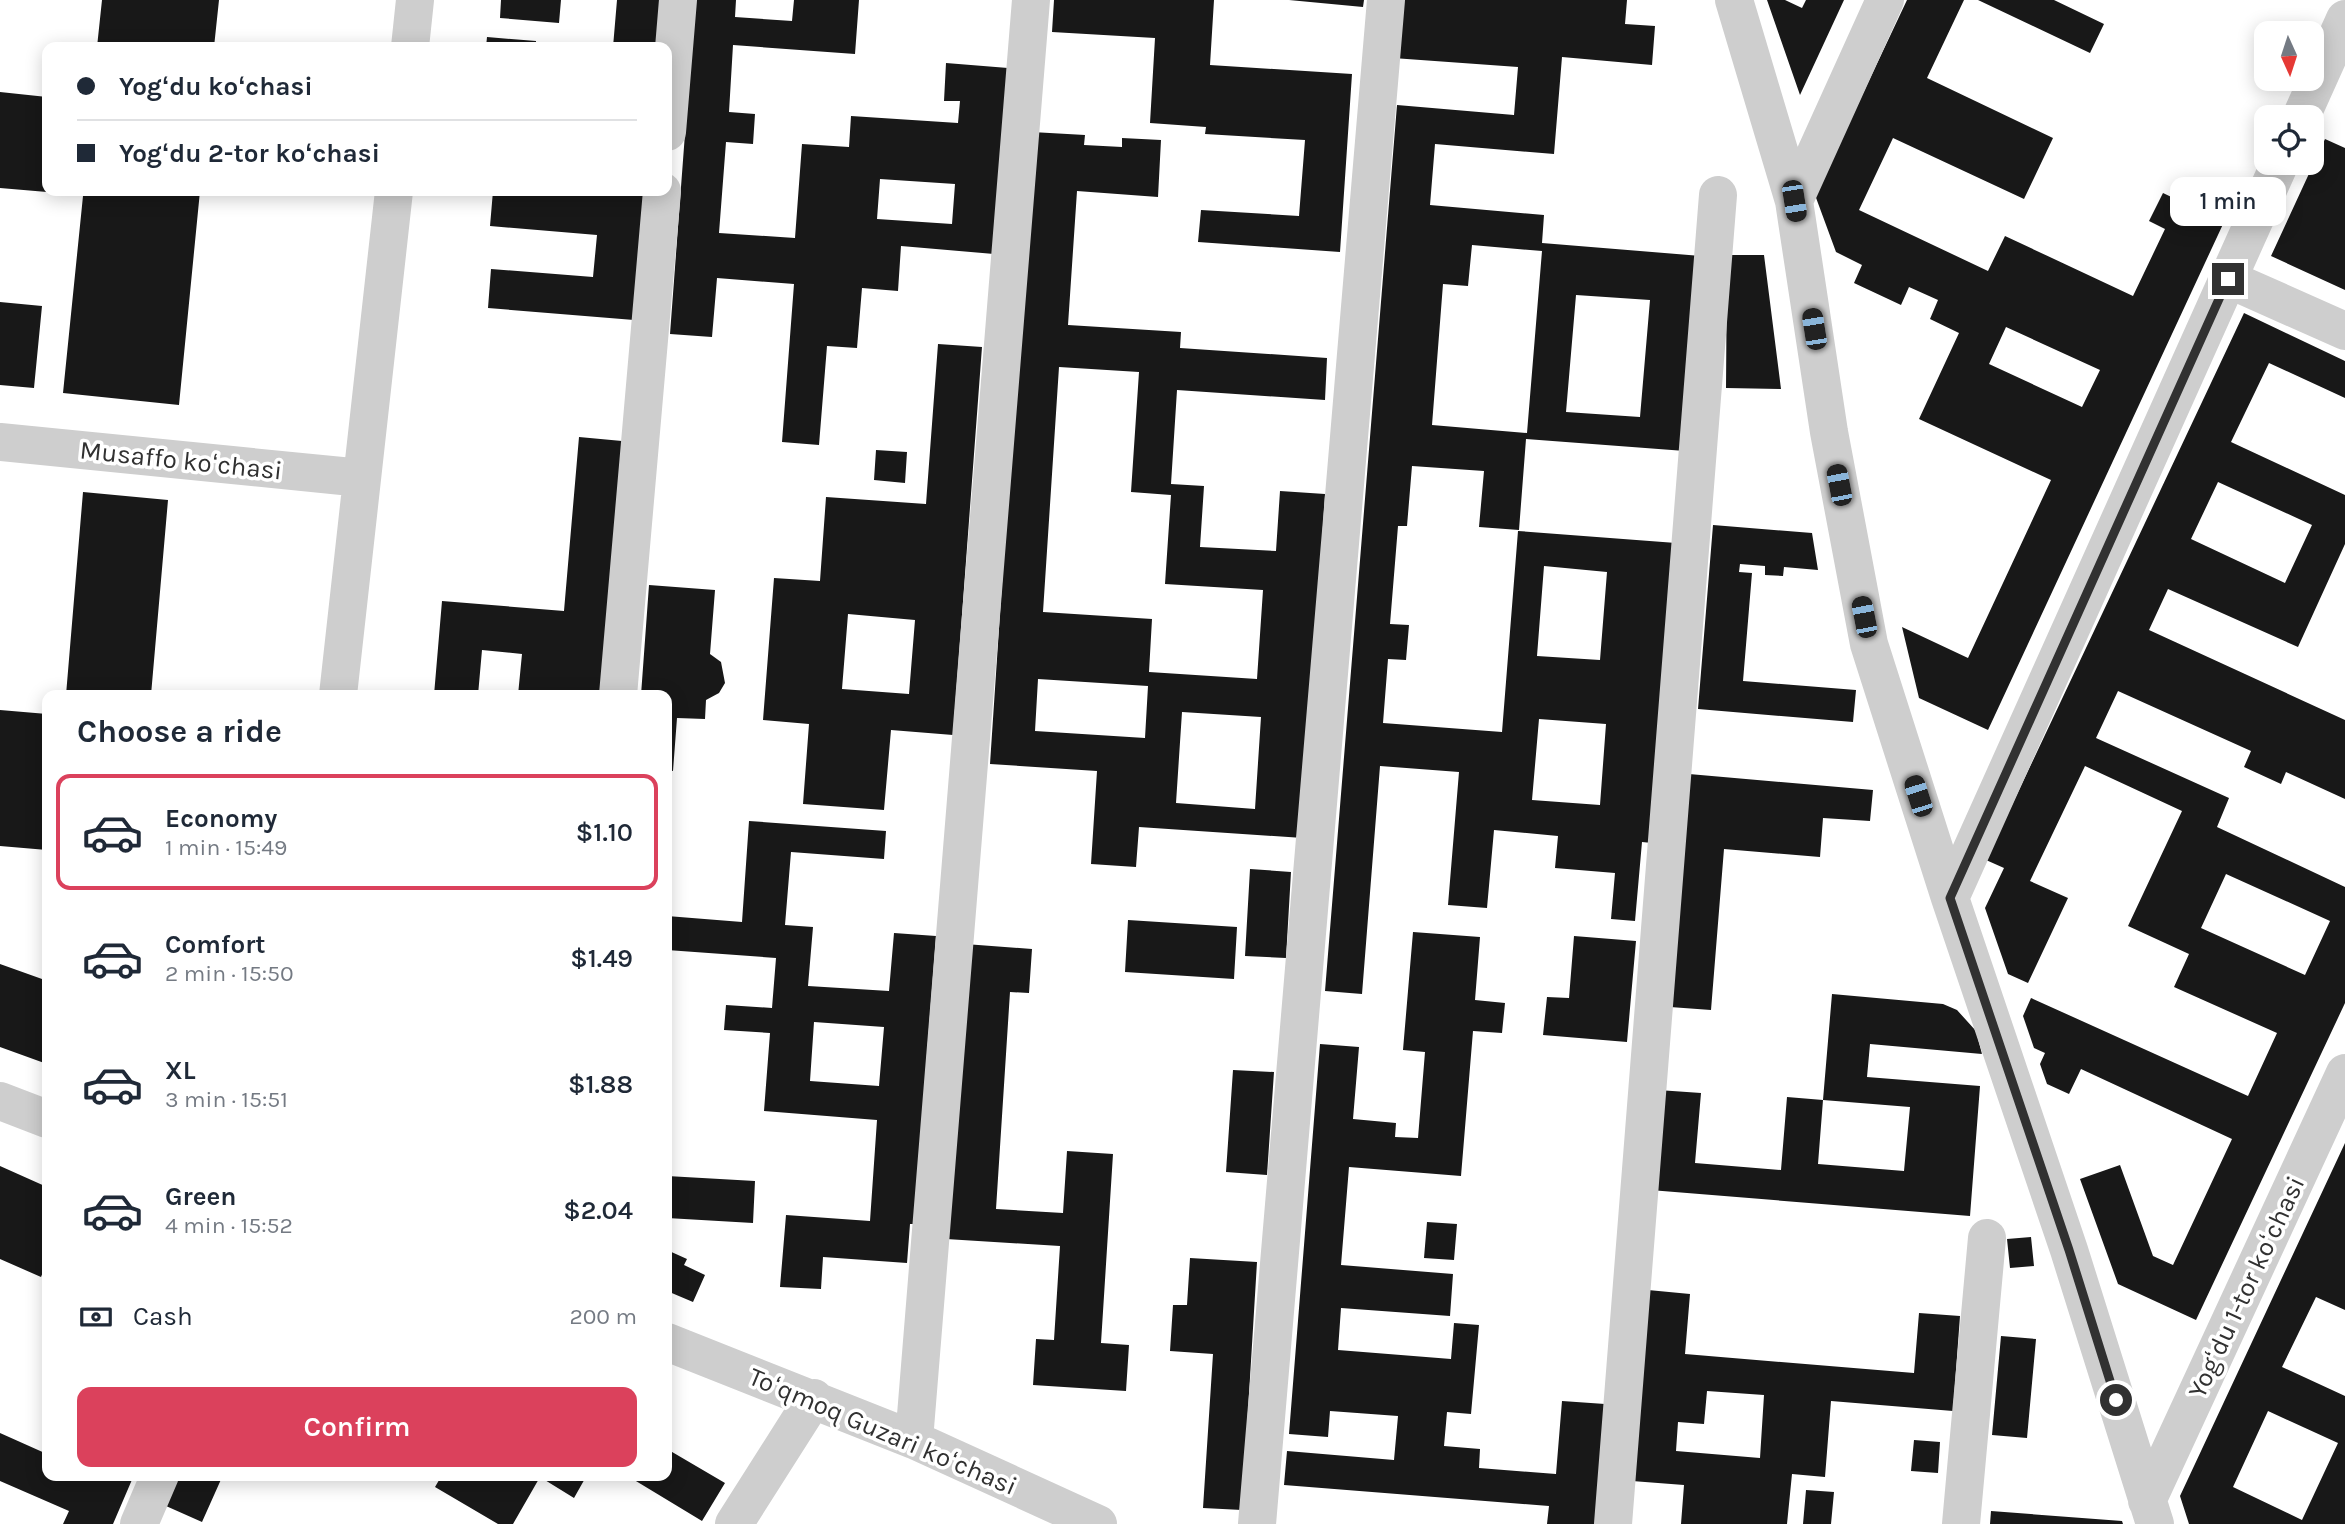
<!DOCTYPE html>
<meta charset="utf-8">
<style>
body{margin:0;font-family:Karla,sans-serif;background:#f6f6f7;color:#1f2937;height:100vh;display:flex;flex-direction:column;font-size:26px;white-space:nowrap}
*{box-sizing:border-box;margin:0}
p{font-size:23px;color:#747a83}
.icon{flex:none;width:38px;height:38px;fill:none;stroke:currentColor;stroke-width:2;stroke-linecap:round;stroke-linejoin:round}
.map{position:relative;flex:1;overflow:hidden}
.details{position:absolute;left:42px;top:690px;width:630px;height:791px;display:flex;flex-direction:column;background:#fff;border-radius:14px;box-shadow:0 4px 18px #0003}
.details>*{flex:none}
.banner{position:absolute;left:42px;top:42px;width:630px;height:154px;border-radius:14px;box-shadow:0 4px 18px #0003;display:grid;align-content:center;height:154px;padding:0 35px;background:#fff}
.needle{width:46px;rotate:177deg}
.controls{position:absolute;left:2254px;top:21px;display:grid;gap:14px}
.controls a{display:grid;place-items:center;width:70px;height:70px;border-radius:14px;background:#fff;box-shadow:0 4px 18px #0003;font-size:35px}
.end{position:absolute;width:32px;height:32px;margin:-16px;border:9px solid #313131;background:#fff;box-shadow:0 0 0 4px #fff}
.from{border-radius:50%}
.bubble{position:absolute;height:49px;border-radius:14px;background:#fff;box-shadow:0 4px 18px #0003;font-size:23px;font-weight:600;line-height:49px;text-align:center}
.car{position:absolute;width:21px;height:42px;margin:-21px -10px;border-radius:9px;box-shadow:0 0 5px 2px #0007;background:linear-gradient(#222 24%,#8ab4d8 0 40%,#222 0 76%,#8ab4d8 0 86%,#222 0)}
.banner b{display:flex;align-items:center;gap:24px;height:66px;font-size:26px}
.banner b+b{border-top:2px solid #e0e1e3}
.banner i{width:18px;height:18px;background:#1f2937}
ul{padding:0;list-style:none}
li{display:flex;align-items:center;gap:21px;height:116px;margin:0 14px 10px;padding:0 21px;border:4px solid transparent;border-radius:14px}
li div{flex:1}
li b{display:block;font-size:26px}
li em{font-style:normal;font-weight:600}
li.current{border-color:#db415c}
li>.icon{width:63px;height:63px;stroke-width:1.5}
h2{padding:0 35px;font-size:32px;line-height:84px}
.pay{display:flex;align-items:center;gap:18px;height:77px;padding:0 35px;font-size:26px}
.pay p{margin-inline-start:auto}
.button{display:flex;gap:14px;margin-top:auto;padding:14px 35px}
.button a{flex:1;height:80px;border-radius:14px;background:#db415c;color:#fff;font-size:28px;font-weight:600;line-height:80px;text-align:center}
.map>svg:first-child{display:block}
</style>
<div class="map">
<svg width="2345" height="1524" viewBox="0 0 2345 1524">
<rect width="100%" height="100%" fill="#fff"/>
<path fill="#181818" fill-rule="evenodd" d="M102 0H219L214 47H97Z
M501 0H561L559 23 500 18Z
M617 0H661L657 47H613Z
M695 0H736L735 17 792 21 794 0H859L855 54 733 45 729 112 755 114 753 144 726 142 719 233 795 238 802 144 849 147 851 116 958 123 960 101H944L946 63 1008 68 994 254 901 246 898 291 862 288 857 348 827 346 819 445 782 442 794 284 717 278 712 337 670 334ZM880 179 955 184 952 224 877 219Z
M1054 0H1214L1210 65 1352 74 1340 252 1198 242 1201 210 1299 216 1305 140 1205 134 1206 127 1150 123 1155 38 1052 32Z
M1289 0H1364L1363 7Z
M1398 0H1627L1625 24 1655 26 1652 65 1562 57 1554 154 1435 144 1430 205 1544 215 1542 243 1701 256 1685 451 1526 439 1519 530 1479 527 1484 471 1412 466 1407 526H1398L1390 624 1409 625 1406 660 1388 659 1383 723 1502 732 1518 531 1676 543 1652 843 1642 842 1635 921 1611 919 1615 873 1555 868 1558 836 1494 830 1487 908 1448 905 1459 772 1380 766 1362 994 1325 991 1397 105 1514 115 1518 67 1393 58ZM1472 245 1542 251 1527 433 1432 425 1443 284 1468 286ZM1576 295 1650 300 1640 417 1566 412ZM1544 566 1607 572 1600 660 1537 656ZM1539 719 1606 724 1600 805 1532 800Z
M1767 0H1785L1802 8 1806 0H1844L1800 95Z
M1907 0H1964L1927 78 2053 138 2024 199 1893 138 1859 210 1988 271 2005 236 2133 296 2165 229 2149 221 2163 193 2224 222 1988 730 1919 698 1902 627 1968 658 2051 480 1919 419 1959 333 1930 319 1938 300 1909 287 1901 305 1854 283 1862 265 1836 252 1815 195ZM2006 327 2100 370 2082 407 1989 364Z
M1978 0H2054L2104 24 2090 53Z
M487 37 536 41V47H486Z
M0 92 47 97V192L0 188Z
M1032 132 1085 135 1084 145 1122 147V138L1161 140 1158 197 1077 191 1068 325 1181 332 1180 348 1327 358 1325 400 1177 390 1171 484 1204 486 1200 547 1276 551 1280 491 1325 494 1303 838 1139 827 1136 867 1091 864 1097 771 990 764ZM1059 367 1139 372 1131 492 1171 495 1165 584 1263 590 1257 679 1149 672 1152 619 1043 612ZM1038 679 1148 686 1145 738 1035 731ZM1182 712 1261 717 1255 809 1176 803Z
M2325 139 2345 148V290L2271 256Z
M51 191H200L179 405 63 393 83 196Z
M493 191H645L634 320 488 308 491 269 593 277 597 235 490 226Z
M1727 255H1764L1781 389 1726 388Z
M0 302 42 306 34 388 0 385Z
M2244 313 2345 361V398L2269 363 2231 442 2345 495V544L2298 647 2168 589 2149 630 2345 720V799L2286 772 2281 784 2244 767 2251 751 2118 691 2096 738 2229 798 2217 827 2345 887V1003L2196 1320 2118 1284 2080 1179 2120 1165 2153 1256 2173 1265 2232 1139 2081 1069 2069 1094 2047 1084 2040 1064 2045 1053 2034 1048 2023 1016 2031 998 2248 1096 2277 1033 2174 987 2189 954 2128 926 2182 811 2085 766 2030 881 2068 898 2028 983 2008 974 1985 908 2004 868 1986 860ZM2218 482 2312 525 2285 583 2191 539ZM2226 874 2330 921 2305 975 2201 928Z
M938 344 982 347 953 735 891 730 884 810 803 804 809 724 763 720 774 578 820 581 826 497 926 504ZM848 614 915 620 909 694 842 689Z
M579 437 622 441 600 695H518L522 654 482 650 478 695H434L442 601 564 611Z
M876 450 907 452 905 483 874 480Z
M83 492 168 500 151 695H66Z
M1713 525 1812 533 1818 570 1784 567 1783 576 1765 575V566L1740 564 1739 572 1752 573 1743 681 1856 690 1853 722 1698 709Z
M649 585 715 590 710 654 721 662 725 683 719 693 706 700 705 719 677 718 673 771 667 770V695H641Z
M0 710 47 714V850L0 846Z
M1689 774 1873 790 1870 821 1823 818 1820 857 1724 849 1711 1010 1670 1007Z
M749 821 886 831 884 859 791 852 785 925 813 927 808 986 889 991 894 933 936 936 914 1224H910L907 1263 823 1257 821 1289 780 1287 786 1215 870 1221 877 1120 764 1111 770 1033 724 1030 726 1005 772 1008 776 958 667 950V916L742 922ZM814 1022 884 1027 879 1086 810 1081Z
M1250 869 1291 872 1286 958 1245 956Z
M1128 920 1237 927 1234 979 1125 972Z
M1413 932 1480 937 1475 1000 1505 1003 1502 1033 1473 1031 1461 1176 1349 1167 1341 1265 1453 1274 1450 1316 1341 1308 1338 1350 1451 1359 1454 1323 1479 1325 1471 1414 1447 1412 1444 1446 1480 1449 1479 1468 1556 1474 1562 1401 1605 1404 1596 1524H1547L1549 1506 1284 1485 1287 1451 1394 1460 1398 1416 1330 1411 1328 1437 1289 1434 1320 1044 1359 1047 1353 1119 1396 1123 1395 1137 1418 1138 1425 1052 1403 1050Z
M45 934H47V1064L0 1047V964L42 979Z
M1574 936 1636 941 1627 1042 1543 1035 1547 997 1569 998Z
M965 944 1032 949 1029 993 1010 992 996 1209 1063 1213 1067 1151 1113 1154 1101 1343 1129 1345 1126 1391 1033 1385 1036 1339 1054 1340 1060 1246 946 1239Z
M1832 994 1943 1004 1957 1010 1976 1031 1982 1054 1870 1044 1867 1077 1980 1086 1970 1216 1650 1190 1658 1090 1701 1093 1695 1163 1781 1170 1787 1097 1823 1100 1818 1164 1904 1171 1910 1107 1823 1100Z
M1233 1070 1274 1072 1267 1175 1226 1172Z
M2345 1143V1310L2316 1297 2282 1367 2345 1396V1524H2189L2180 1496ZM2268 1411 2338 1443 2302 1520 2233 1487Z
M0 1166 47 1187V1262L41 1277 0 1259Z
M667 1176 755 1181 753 1223 667 1218Z
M1427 1222 1457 1224 1454 1260 1424 1258Z
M2031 1237 2034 1266 2010 1268 2007 1239Z
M667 1250 687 1259 684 1265 705 1275 693 1302 667 1291Z
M1190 1258 1257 1262 1242 1510 1203 1508 1213 1354 1170 1351 1173 1305H1187Z
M1648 1290 1690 1294 1685 1354 1914 1373 1919 1313 1960 1316 1953 1411 1831 1401 1825 1477 1792 1474 1787 1524H1681L1684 1485 1632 1481ZM1707 1391 1764 1395 1760 1458 1676 1451 1678 1422 1704 1424Z
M2001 1336 2036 1339 2027 1438 1992 1435Z
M0 1433 47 1454V1475H134L113 1524H63L69 1511 0 1481Z
M1914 1440 1940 1442 1938 1473 1911 1471Z
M667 1449 725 1483 702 1521 626 1475H667Z
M180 1475H223L202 1522 166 1506Z
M442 1475H587L574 1498 540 1477 513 1524H498L435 1487Z
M1806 1490 1834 1492 1831 1524H1803Z
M1991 1511 2122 1521 2123 1524H1990Z"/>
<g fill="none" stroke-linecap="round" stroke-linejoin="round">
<path stroke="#cecece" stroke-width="38" d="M1734 0 1794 201 1829 432 1869 644 1950 898 2069 1250 2155 1524
M410 47 415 0
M2301 117 2345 19
M667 132 678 0
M1794 201 1885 0
M2228 279 2345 331
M0 442 362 478
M338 695 394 191
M618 695 662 191
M1950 898 2280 163
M0 1101 47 1119
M667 1342 914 1440 1098 1524
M914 1440 1031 0
M2147 1501 2345 1073
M139 1524 160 1475
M734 1524 814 1398
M1257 1524 1386 0
M1613 1524 1718 195
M1961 1524 1987 1238"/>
</g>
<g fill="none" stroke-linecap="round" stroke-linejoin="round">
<path stroke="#313131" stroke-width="9" d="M2116 1400 2069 1250 1950 898 2228 279"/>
</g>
<g text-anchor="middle" stroke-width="7" stroke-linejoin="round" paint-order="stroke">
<g font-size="26" fill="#313131" stroke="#fff">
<text transform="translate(181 460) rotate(6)" y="9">Musaffo koʻchasi</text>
<text transform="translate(2246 1287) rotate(-65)" y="9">Yogʻdu 1-tor koʻchasi</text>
<text transform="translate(883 1431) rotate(23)" y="9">Toʻqmoq Guzari koʻchasi</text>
</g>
</g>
</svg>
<div class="controls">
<a><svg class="needle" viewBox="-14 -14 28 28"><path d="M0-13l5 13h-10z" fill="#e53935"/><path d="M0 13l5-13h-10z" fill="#747a83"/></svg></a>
<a><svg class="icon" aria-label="locate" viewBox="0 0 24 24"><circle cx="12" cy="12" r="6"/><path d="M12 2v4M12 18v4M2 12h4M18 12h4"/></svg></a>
</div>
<i class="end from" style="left:2116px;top:1400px"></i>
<i class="end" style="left:2228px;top:279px"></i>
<div class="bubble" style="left:2170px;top:177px;width:116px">1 min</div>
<i class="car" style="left:1794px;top:201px;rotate:171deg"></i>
<i class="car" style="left:1814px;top:329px;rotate:351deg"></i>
<i class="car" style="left:1839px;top:485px;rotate:349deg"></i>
<i class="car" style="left:1864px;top:617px;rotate:349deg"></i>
<i class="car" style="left:1918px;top:796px;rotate:342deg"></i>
<div class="banner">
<b><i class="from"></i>Yogʻdu koʻchasi</b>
<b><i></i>Yogʻdu 2-tor koʻchasi</b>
</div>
<section class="details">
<h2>Choose a ride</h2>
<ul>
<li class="current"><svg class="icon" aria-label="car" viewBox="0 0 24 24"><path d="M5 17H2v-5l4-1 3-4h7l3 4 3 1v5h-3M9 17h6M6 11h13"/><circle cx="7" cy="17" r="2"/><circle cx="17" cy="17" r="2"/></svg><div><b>Economy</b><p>1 min · 15:49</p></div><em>$1.10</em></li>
<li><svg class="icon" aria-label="car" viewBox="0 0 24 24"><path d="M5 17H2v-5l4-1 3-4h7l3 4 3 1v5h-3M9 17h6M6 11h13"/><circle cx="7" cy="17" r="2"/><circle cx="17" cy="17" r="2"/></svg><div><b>Comfort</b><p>2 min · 15:50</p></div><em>$1.49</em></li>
<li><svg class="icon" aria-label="car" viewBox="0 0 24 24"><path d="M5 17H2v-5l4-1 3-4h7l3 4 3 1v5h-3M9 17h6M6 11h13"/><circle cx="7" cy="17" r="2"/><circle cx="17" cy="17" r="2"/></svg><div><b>XL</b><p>3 min · 15:51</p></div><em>$1.88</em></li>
<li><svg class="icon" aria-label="car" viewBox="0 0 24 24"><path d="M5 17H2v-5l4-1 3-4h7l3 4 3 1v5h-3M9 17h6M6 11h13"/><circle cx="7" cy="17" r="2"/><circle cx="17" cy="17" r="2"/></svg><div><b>Green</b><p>4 min · 15:52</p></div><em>$2.04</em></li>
</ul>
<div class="pay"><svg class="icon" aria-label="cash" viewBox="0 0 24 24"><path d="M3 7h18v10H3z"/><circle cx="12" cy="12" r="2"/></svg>Cash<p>200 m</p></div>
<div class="button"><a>Confirm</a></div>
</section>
</div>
